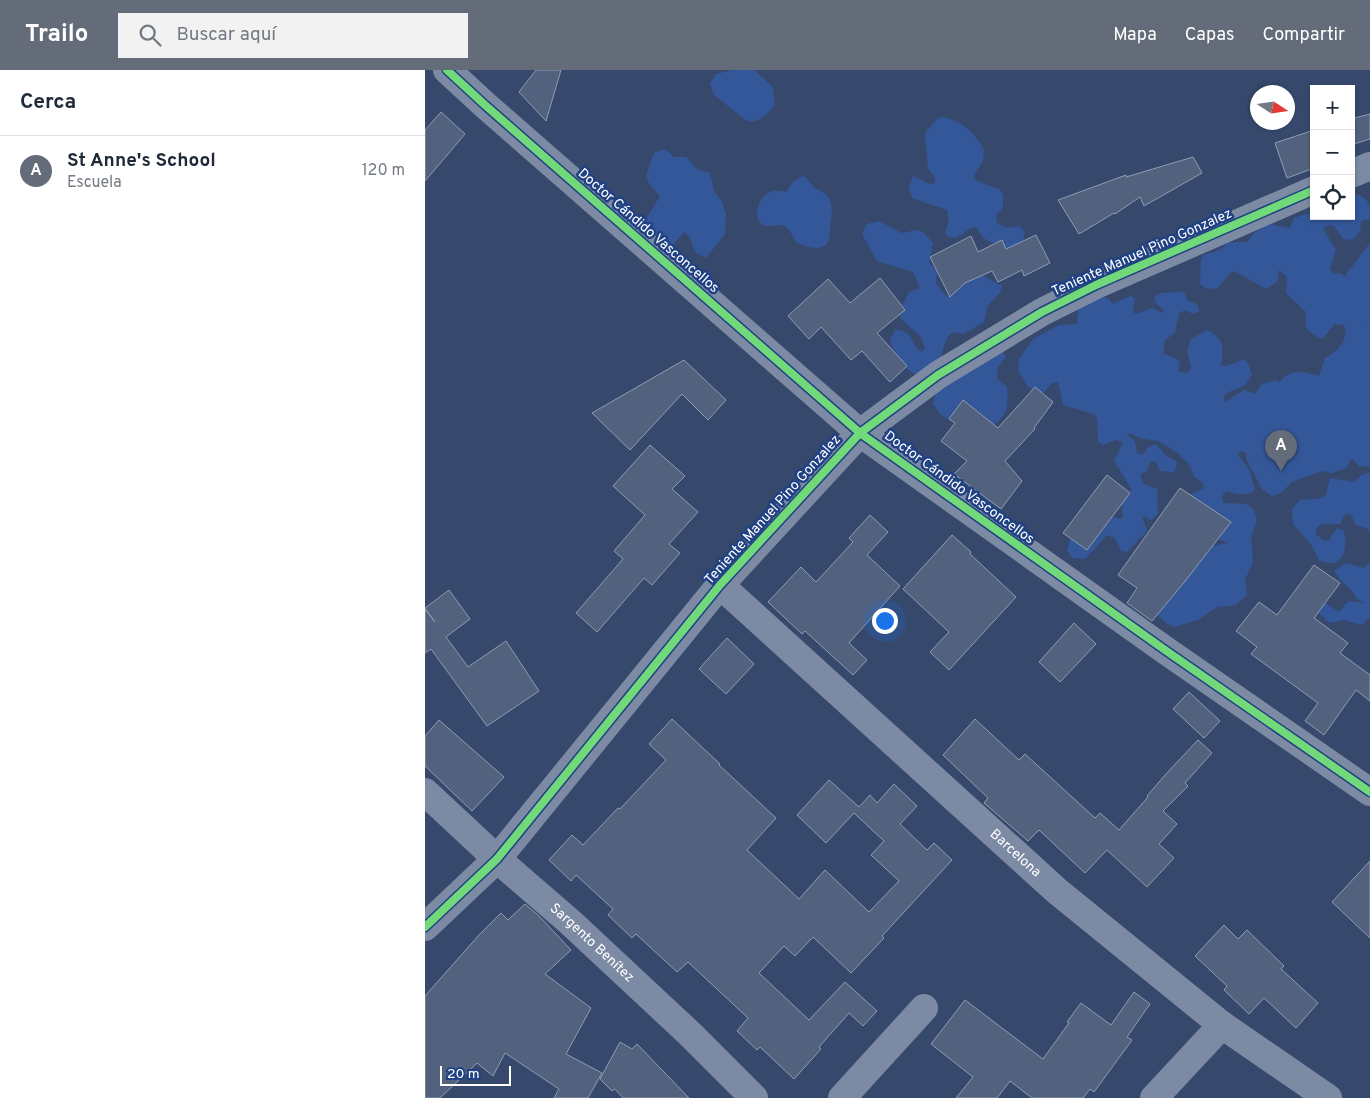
<!DOCTYPE html>
<html lang="es">
<meta charset="utf-8">
<style>
body{margin:0;font-family:Overpass,sans-serif;background:#f2f2f3;color:#1f2937}
.controls{position:absolute;right:15px;top:15px;display:grid;overflow:hidden;border-radius:0px;box-shadow:0 1px 4px #0004}
.controls button{width:45px;height:45px;display:grid;place-items:center;padding:0;border:0;border-bottom:1px solid #e0e1e3;background:#fff;color:#1f2937;font:25px sans-serif}
.compass{position:absolute;left:825px;top:15px;width:45px;height:45px;border-radius:50%;background:#fff;box-shadow:0 1px 4px #0004;rotate:102deg}
.scale{position:absolute;left:15px;bottom:12px;width:71px;box-sizing:border-box;padding-left:5px;border:2px solid #fff;border-top:0;font-size:14px;line-height:18px;white-space:nowrap;color:#fff;-webkit-text-stroke:4px #204183;paint-order:stroke}
.you{position:absolute;left:459px;top:550px;width:18px;height:18px;margin:-12px;border:4px solid #fff;border-radius:50%;background:#1a73e8;box-shadow:0 0 0 8px #1a73e833}
.badge{display:grid;place-items:center;width:32px;height:32px;border-radius:50%;background:#646c7a;color:#fff;font-size:16px;font-weight:700}
.pin{position:absolute;translate:-50% -41px;filter:drop-shadow(0 1px 2px #0008)}
.pin::after{content:'';position:absolute;top:26px;width:18px;height:15px;background:inherit;clip-path:polygon(0 0,100% 0,50% 100%)}
.list{margin:0;padding:0;list-style:none}
h2{display:flex;justify-content:space-between;align-items:center;height:65px;margin:0;padding:0 20px;font-size:21px}
h2 small{font-size:16px;font-weight:400;color:#747a83}
.list li{display:grid;grid-template-columns:32px 1fr auto;gap:15px;align-items:center;box-sizing:border-box;height:70px;padding:0 20px;border-top:1px solid #e0e1e3}
.list b{display:block;font-size:19px;white-space:nowrap}
.list p{margin:0;font-size:16px;white-space:nowrap;color:#747a83}
.list em{font-size:16px;font-style:normal;color:#747a83}
.icon{flex:none;width:28px;height:28px;fill:none;stroke:currentColor;stroke-width:2;stroke-linecap:round;stroke-linejoin:round}
.map{position:relative;flex:none;width:945px;height:1028px;overflow:hidden}
header{display:flex;align-items:center;gap:30px;box-sizing:border-box;height:70px;padding:0 25px;background:#646c7a;color:#fff}
header strong{font-size:24px}
nav{display:flex;gap:28px;margin-inline-start:auto;font-size:18px}
.search{width:350px;height:45px;background:#f2f2f3;display:flex;align-items:center;gap:12px;box-sizing:border-box;padding:0 18px;border-radius:0px;color:#747a83;font-size:19px}
main{display:flex}
aside{flex:1;background:#fff}
.map>svg:first-child{display:block}
</style>
<header>
<strong>Trailo</strong>
<div class="search"><svg class="icon" aria-label="search" viewBox="0 0 24 24"><circle cx="10" cy="10" r="6"/><path d="M15 15l6 6"/></svg>Buscar aquí</div>
<nav><a>Mapa</a><a>Capas</a><a>Compartir</a></nav>
</header>
<main>
<aside>
<h2>Cerca<small></small></h2>
<ul class="list">
<li><span class="badge">A</span><div><b>St Anne's School</b><p>Escuela</p></div><em>120 m</em></li>
</ul>
</aside>
<div class="map">
<svg width="945" height="1028" viewBox="0 0 945 1028">
<rect width="100%" height="100%" fill="#36496d"/>
<path fill="#34579a" d="M307,0H329L347,16L350,35C342,44 335,53 322,51L289,25L285,14L291,4Z
M517,47C538,51 548,62 559,79L558,91L548,107L552,111L575,120L578,125V137L571,146L572,153L582,158L594,156L599,161C601,173 594,176 584,181L558,168L552,158H546L531,168L524,167L520,163L524,151L522,140L487,128L484,116L488,106L504,114L510,113V108L503,98L500,63L511,50Z
M240,79L249,87H261L273,100L285,103L289,121L297,132L301,145L300,164L281,188L270,182L264,166L259,162L242,182L225,174L226,162L220,151L235,126C216,107 221,107 229,83Z
M378,106C385,109 386,116 392,119C396,122 401,123 404,128C408,137 407,145 405,155C405,160 405,169 402,174C395,182 380,176 372,173C369,168 365,160 361,157C353,151 341,161 335,152C328,143 335,126 345,122C350,120 355,121 361,122L368,112Z
M932,124C945,131 945,133 945,149L936,151L935,161L927,170L918,169L909,156L903,155L898,159L911,180L905,198L908,203L917,204L919,207L945,173V254L940,251L945,255V397L934,396L927,388L921,398L907,403L898,401L885,405L867,412L856,423L847,426L837,419L821,389L822,383L816,381L813,385L825,401L830,420C821,427 811,424 801,421L797,426L798,433L822,434L829,440L832,450L826,467L828,492L820,510L822,525L810,535L792,537L773,550L749,557L741,553L727,539L783,477L803,473L790,468L763,432L766,424L779,418L777,412L769,407L765,396L753,383L733,371L715,368L704,363L702,365L710,371L712,383L718,385L723,377L731,374L741,386L752,392L750,401L747,402L735,401L731,392L725,391L723,400L715,405L719,414L732,419L733,444L726,450L717,445L722,461L702,482L696,481L690,468L682,465L660,489L648,488L642,481L650,450L682,445L696,449L698,447L696,429L705,425L706,418L689,391L698,373L690,370L679,375L673,372L672,348L668,344L638,335L633,312L627,313L619,322L613,323L603,317L593,301L594,289L608,269L634,255L652,254L653,236L660,227H678L684,229L687,234L706,226L710,229L708,242L711,244L727,238L738,243L739,240L730,232V226L735,223L759,222L763,231L772,234L774,241L768,244L760,240L754,243L750,263L740,270L738,283L752,289L755,294L753,301L762,303L766,299L762,280L766,269L782,260C800,269 798,277 796,295L802,296L819,289L823,293L827,305L820,315L804,322L799,326L800,332L819,320L830,324L837,314L852,310L854,313C865,298 878,301 894,306L900,288C912,282 925,269 919,255L910,254L897,269C881,261 879,259 881,242L861,223L862,207L854,200L852,212L841,219L809,201L804,204L792,219L780,218L775,214L776,190L778,185L795,180L804,172H822L829,163L844,154L865,158L869,148L881,144L889,143V146H926V125Z
M454,151L476,163L493,160L499,163L508,173L504,192L512,201L511,213L522,227L545,206L557,205L577,216L575,222L563,235L559,252L539,264L527,262C518,271 516,285 516,297L531,300L540,271L546,270L574,277L581,287L573,297L572,309L582,317C583,334 584,345 568,355L526,351L515,344L508,334L515,305L503,302L489,304L475,293L465,271L470,260C488,259 485,274 496,282L500,278L495,266L476,249L474,243L484,222L495,218L488,202L452,191L437,164L442,154Z
M945,403V462L943,459L931,455L926,445L921,443L915,454H896L891,458V464L898,470H904L912,458L918,460C923,470 921,493 906,493C902,493 897,491 894,490L886,474L868,454L867,439L875,430L893,429L901,425L905,408L928,412L938,404Z
M921,493L939,498L943,493L945,494V547L937,555L919,550L904,553L893,542L896,534H902L914,542L923,531L940,533L932,529C925,515 916,514 909,501Z"/>
<path fill="#52617e" stroke="#909cb1" d="M111,0H136L121,51L94,22Z
M16,42L40,64L0,111V60Z
M945,44V69L926,75V49Z
M889,60V98L862,108L850,73Z
M768,87L777,103L719,136L715,127L690,144L689,143L654,164L633,130L701,105V107Z
M611,165L625,193L599,206L597,200L573,212L567,201L540,213L525,227L505,187L546,166L553,182L577,170L581,179Z
M455,208L480,240L452,263L482,296L465,312L437,281L426,290L396,257L384,269L363,246L403,209L425,233Z
M259,290L301,330L283,350L257,324L205,380L167,343Z
M610,317L628,332L609,358L610,359L580,391L597,411L576,439L529,404L542,391L516,371L530,353L524,349L538,330L573,358Z
M225,375L260,406L247,419L273,442L244,474L255,483L227,515L219,508L172,562L151,543L198,489L189,481L220,445L188,416Z
M682,405L705,423L662,480L638,463Z
M755,418L806,452L761,510L727,551L702,533L712,518L693,505Z
M445,445L463,462L442,485L475,516L424,573L442,590L428,605L380,561L377,564L343,532L376,497L391,512L428,472L424,468Z
M527,465L546,482L545,484L591,527L524,600L505,582L524,562L478,519Z
M889,495L915,513L889,548L923,573L915,583L945,605V631L931,620L899,665L880,651L893,633L826,584L832,577L811,561L834,532L852,545Z
M24,520L45,549L21,567L43,597L81,571L114,621L62,656L6,579L0,583V539L10,552L0,538Z
M649,553L671,574L635,612L614,592Z
M302,568L329,594L301,624L274,599Z
M764,622L795,651L779,668L748,639Z
M247,649L295,694L294,695L351,748L322,780L374,829L400,800L444,842L474,811L446,785L459,771L429,743L401,773L372,745L404,710L434,737L445,725L452,733L469,714L492,736L475,754L502,780L509,773L527,790L457,866L459,868L426,903L388,867L370,886L359,876L334,903L384,950L420,912L452,941L438,956L424,943L394,977L396,979L369,1009L335,977L332,980L312,961L323,948L263,892L252,902L211,864L207,868L183,845L188,839L151,805L146,811L124,790L147,765L158,775L193,738L195,739L241,690L224,674Z
M550,649L594,690L600,684L670,748L675,743L694,760L723,727L722,726L740,705L773,670L787,683L760,713L763,716L738,741L752,754L734,774L749,788L722,817L682,780L660,803L614,760L603,771L559,733L563,728L518,685Z
M14,650L79,707L47,741L0,696V666Z
M945,791V868L907,832Z
M100,834L114,846L146,880L120,904L166,938L141,984L177,1003L163,1028H129L134,1019L80,983L68,1006L52,993L15,1028H0V926L54,865L76,843L83,850Z
M799,855L813,869L822,860L859,896L856,899L893,933L871,958L839,928L824,944L799,920L802,916L770,886Z
M709,922L725,934L702,967L707,970L669,1022L665,1019L658,1028H607L585,1011L572,1028H531L548,1007L506,974L540,930L618,989L644,953L642,952L656,933L686,955Z
M195,972L207,979L212,974L264,1028H198L190,1019L187,1021L175,1009Z"/>
<g fill="none" stroke-linecap="round" stroke-linejoin="round">
<g stroke="#7c8aa3" stroke-width="28">
<path d="M22,0L60,35L435,363L740,580L945,722"/>
<path d="M926,104L945,96"/>
<path id="s1" d="M295,515L632,821L797,955L903,1028"/>
<path id="s2" d="M0,722L72,789L145,852L265,964L329,1028"/>
<path d="M0,857L72,789L295,515L435,363L513,305L617,242L671,215L889,120"/>
<path d="M417,1028L499,938"/>
<path d="M729,1028L797,955"/>
</g>
<defs>
<path id="cycleway" d="M22,0L60,35L435,363L740,580L945,722
M0,857L72,789L295,515L435,363L513,305L617,242L671,215L889,120"/>
</defs>
<use href="#cycleway" stroke="#204183" stroke-width="11"/>
<use href="#cycleway" stroke="#71d979" stroke-width="8"/>
</g>
<g text-anchor="middle" dominant-baseline="central" stroke-width="5" stroke-linejoin="round" paint-order="stroke">
<g font-size="14" fill="#fff" stroke="#204183">
<text transform="translate(223 161) rotate(41)">Doctor Cándido Vasconcellos</text>
<text transform="translate(717 183) rotate(-24)">Teniente Manuel Pino Gonzalez</text>
<text transform="translate(534 418) rotate(36)">Doctor Cándido Vasconcellos</text>
<text transform="translate(348 440) rotate(-48)">Teniente Manuel Pino Gonzalez</text>
<text stroke="none"><textPath href="#s1" startOffset="399">Barcelona</textPath></text>
<text stroke="none"><textPath href="#s2" startOffset="225">Sargento Benítez</textPath></text>
</g>
</g>
</svg>
<div class="controls">
<button>+</button>
<button>−</button>
<button><svg class="icon" aria-label="locate" viewBox="0 0 24 24"><circle cx="12" cy="12" r="6"/><path d="M12 2v4M12 18v4M2 12h4M18 12h4"/></svg></button>
</div>
<svg class="compass" viewBox="-18 -18 36 36"><path d="M0-13l5 13h-10z" fill="#e53935"/><path d="M0 13l5-13h-10z" fill="#747a83"/></svg>
<div class="scale">20 m</div>
<div class="you"></div>
<div class="pin badge" style="left:856px;top:401px">A</div>
</div>
</main>
